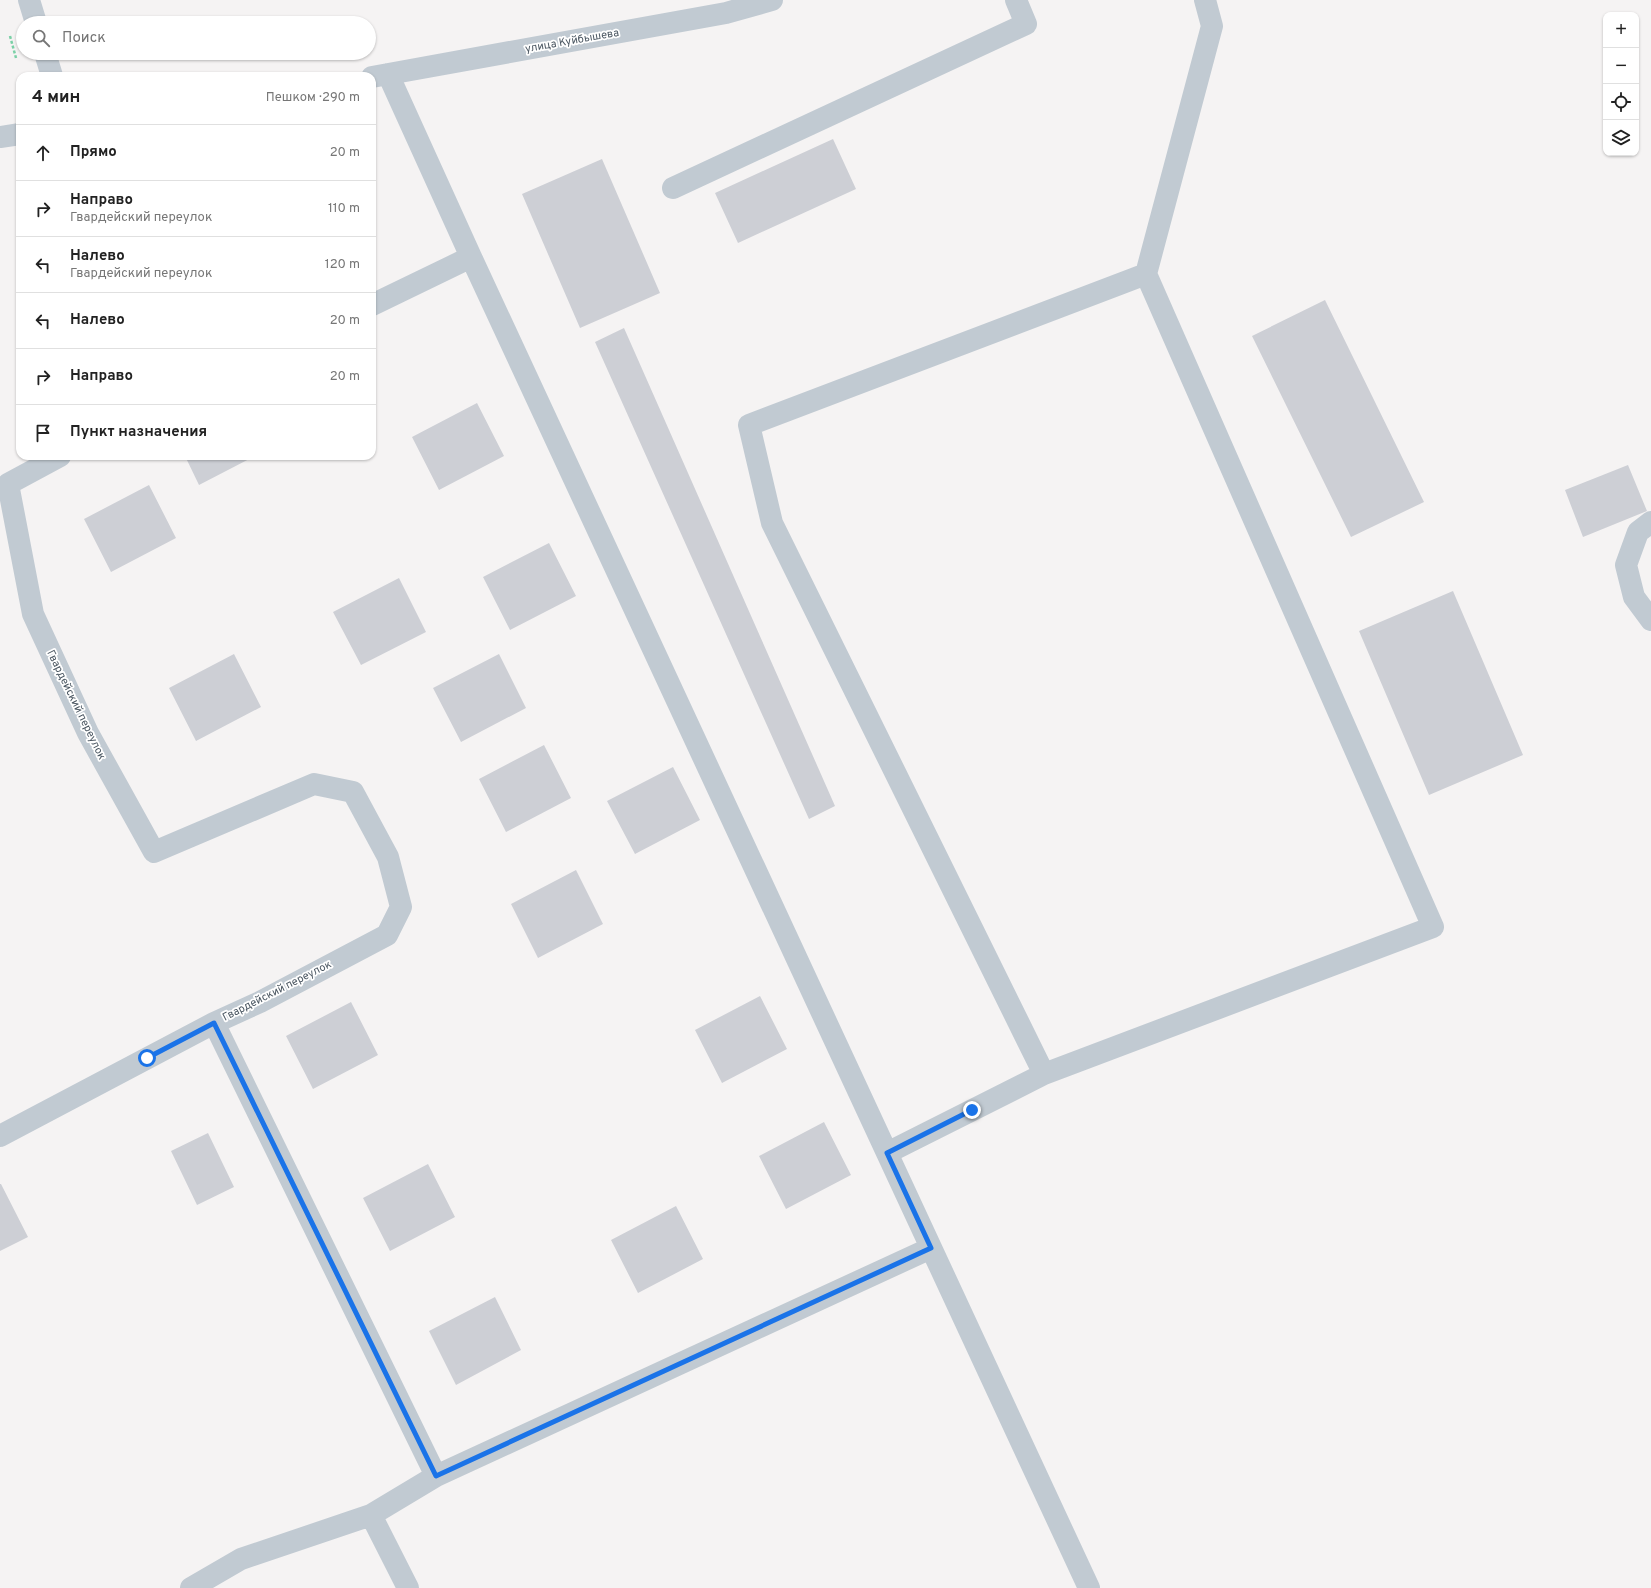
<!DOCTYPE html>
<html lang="ru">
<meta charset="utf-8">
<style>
body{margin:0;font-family:Overpass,sans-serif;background:#f2f2f2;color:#222}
.controls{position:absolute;right:12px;top:12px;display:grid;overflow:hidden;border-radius:8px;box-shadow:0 1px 3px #0004}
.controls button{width:36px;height:36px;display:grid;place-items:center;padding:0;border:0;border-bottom:1px solid #e0e0e0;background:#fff;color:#222;font:20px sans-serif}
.stop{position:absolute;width:12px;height:12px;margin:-9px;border:3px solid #1a73e8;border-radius:50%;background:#fff}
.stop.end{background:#1a73e8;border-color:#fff;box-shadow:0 1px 4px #0008}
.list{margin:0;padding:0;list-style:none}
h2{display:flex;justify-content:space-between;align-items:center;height:52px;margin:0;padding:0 16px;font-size:17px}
h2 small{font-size:13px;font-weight:400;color:#767676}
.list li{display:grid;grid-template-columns:26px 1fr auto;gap:12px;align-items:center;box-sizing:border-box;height:56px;padding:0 16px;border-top:1px solid #e0e0e0}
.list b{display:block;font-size:15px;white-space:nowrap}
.list p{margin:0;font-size:13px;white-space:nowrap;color:#767676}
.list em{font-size:13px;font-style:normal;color:#767676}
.icon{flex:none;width:22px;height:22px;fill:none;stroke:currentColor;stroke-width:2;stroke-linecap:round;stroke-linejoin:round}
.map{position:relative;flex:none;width:1651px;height:1588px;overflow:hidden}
.search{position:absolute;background:#fff;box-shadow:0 1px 3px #0004;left:16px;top:16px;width:360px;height:44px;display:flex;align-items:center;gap:10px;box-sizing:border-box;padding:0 14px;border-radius:22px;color:#767676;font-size:15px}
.panel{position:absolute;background:#fff;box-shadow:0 1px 3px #0004;left:16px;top:72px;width:360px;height:388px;border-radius:12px}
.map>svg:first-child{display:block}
</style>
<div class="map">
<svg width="1651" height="1588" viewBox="0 0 1651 1588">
<rect width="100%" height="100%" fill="#f5f3f3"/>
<path fill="#cdcfd5" d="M833,139L856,189L738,243L715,193Z
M602,159L660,293L580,328L522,194Z
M1325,300L1424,502L1351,537L1252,336Z
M624,328L835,806L809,819L595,342Z
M477,403L504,456L439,490L412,437Z
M185,456H255L199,485Z
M1628,465L1647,511L1583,537L1565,490Z
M149,485L176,538L111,572L84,519Z
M549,543L576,596L510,630L483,577Z
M399,578L426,632L361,665L333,612Z
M1453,591L1523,755L1429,795L1359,631Z
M234,654L261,707L196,741L169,688Z
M499,654L526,708L461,742L433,688Z
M544,745L571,798L506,832L479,779Z
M673,767L700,820L635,854L607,801Z
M576,870L603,924L538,958L511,904Z
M760,996L787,1049L722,1083L695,1030Z
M351,1002L378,1055L313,1089L286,1036Z
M824,1122L851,1175L786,1209L759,1156Z
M208,1133L234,1187L197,1205L171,1151Z
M428,1164L455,1217L390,1251L363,1198Z
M0,1184H1L28,1237L0,1251Z
M676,1206L703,1259L638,1293L611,1240Z
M495,1297L521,1350L456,1385L429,1331Z"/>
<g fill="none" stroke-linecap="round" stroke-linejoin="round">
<path stroke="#7ad0a6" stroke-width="2.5" stroke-dasharray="3 2" stroke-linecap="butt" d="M10,36L16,58"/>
<path stroke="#c1cad2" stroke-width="22" d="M29,0L36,23
M45,53L52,76
M388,74L471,257L1089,1588
M372,77L726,13L772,0
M0,137L20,134
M673,188L1026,24L1016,0
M1146,274L749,425L772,523L1044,1074L1433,927L1146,274L1212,26L1205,0
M372,305L471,257
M60,456L8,484L33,614L88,733L154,852L314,784L353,792L388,857L401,907L387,935L260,1002L214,1023L436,1476L931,1248
M1651,522L1638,532L1626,565L1634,597L1651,620
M0,1136L214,1023
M887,1153L1044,1074
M191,1588L241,1559L371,1515
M408,1588L371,1515L436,1476"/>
</g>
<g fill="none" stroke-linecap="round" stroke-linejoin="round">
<path stroke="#1a73e8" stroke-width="5" d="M147,1058L214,1023L436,1476L931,1248L887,1153L972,1110"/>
</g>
<g text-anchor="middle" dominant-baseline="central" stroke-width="3.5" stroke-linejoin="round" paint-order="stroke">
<g font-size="11" fill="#4a5661" stroke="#fff">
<text transform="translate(572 41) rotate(-10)">улица Куйбышева</text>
<text transform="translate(76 705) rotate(64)">Гвардейский переулок</text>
<text transform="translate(277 991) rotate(-27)">Гвардейский переулок</text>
</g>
</g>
</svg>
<div class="controls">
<button>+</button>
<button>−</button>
<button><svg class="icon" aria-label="locate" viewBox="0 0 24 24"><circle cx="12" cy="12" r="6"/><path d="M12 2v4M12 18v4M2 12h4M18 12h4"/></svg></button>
<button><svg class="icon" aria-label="layers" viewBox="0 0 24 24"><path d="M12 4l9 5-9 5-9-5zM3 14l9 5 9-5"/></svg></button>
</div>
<div class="stop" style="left:147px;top:1058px"></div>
<div class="stop end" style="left:972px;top:1110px"></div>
<div class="search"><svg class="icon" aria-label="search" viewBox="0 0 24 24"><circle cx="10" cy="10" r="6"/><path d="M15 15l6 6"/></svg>Поиск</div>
<section class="panel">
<h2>4 мин<small>Пешком · 290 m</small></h2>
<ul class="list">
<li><svg class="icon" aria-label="ahead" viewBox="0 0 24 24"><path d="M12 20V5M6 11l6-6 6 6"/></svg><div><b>Прямо</b></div><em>20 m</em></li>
<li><svg class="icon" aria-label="right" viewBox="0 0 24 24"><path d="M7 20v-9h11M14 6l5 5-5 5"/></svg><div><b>Направо</b><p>Гвардейский переулок</p></div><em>110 m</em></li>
<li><svg class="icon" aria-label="left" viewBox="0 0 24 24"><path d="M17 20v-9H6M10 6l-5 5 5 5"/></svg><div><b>Налево</b><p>Гвардейский переулок</p></div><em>120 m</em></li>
<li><svg class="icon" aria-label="left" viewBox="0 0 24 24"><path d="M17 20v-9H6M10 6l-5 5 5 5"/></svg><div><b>Налево</b></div><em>20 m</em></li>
<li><svg class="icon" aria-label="right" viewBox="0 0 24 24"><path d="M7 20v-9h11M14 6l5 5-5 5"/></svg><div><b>Направо</b></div><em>20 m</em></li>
<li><svg class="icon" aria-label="arrive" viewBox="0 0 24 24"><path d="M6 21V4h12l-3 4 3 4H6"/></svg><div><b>Пункт назначения</b></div></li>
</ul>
</section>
</div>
